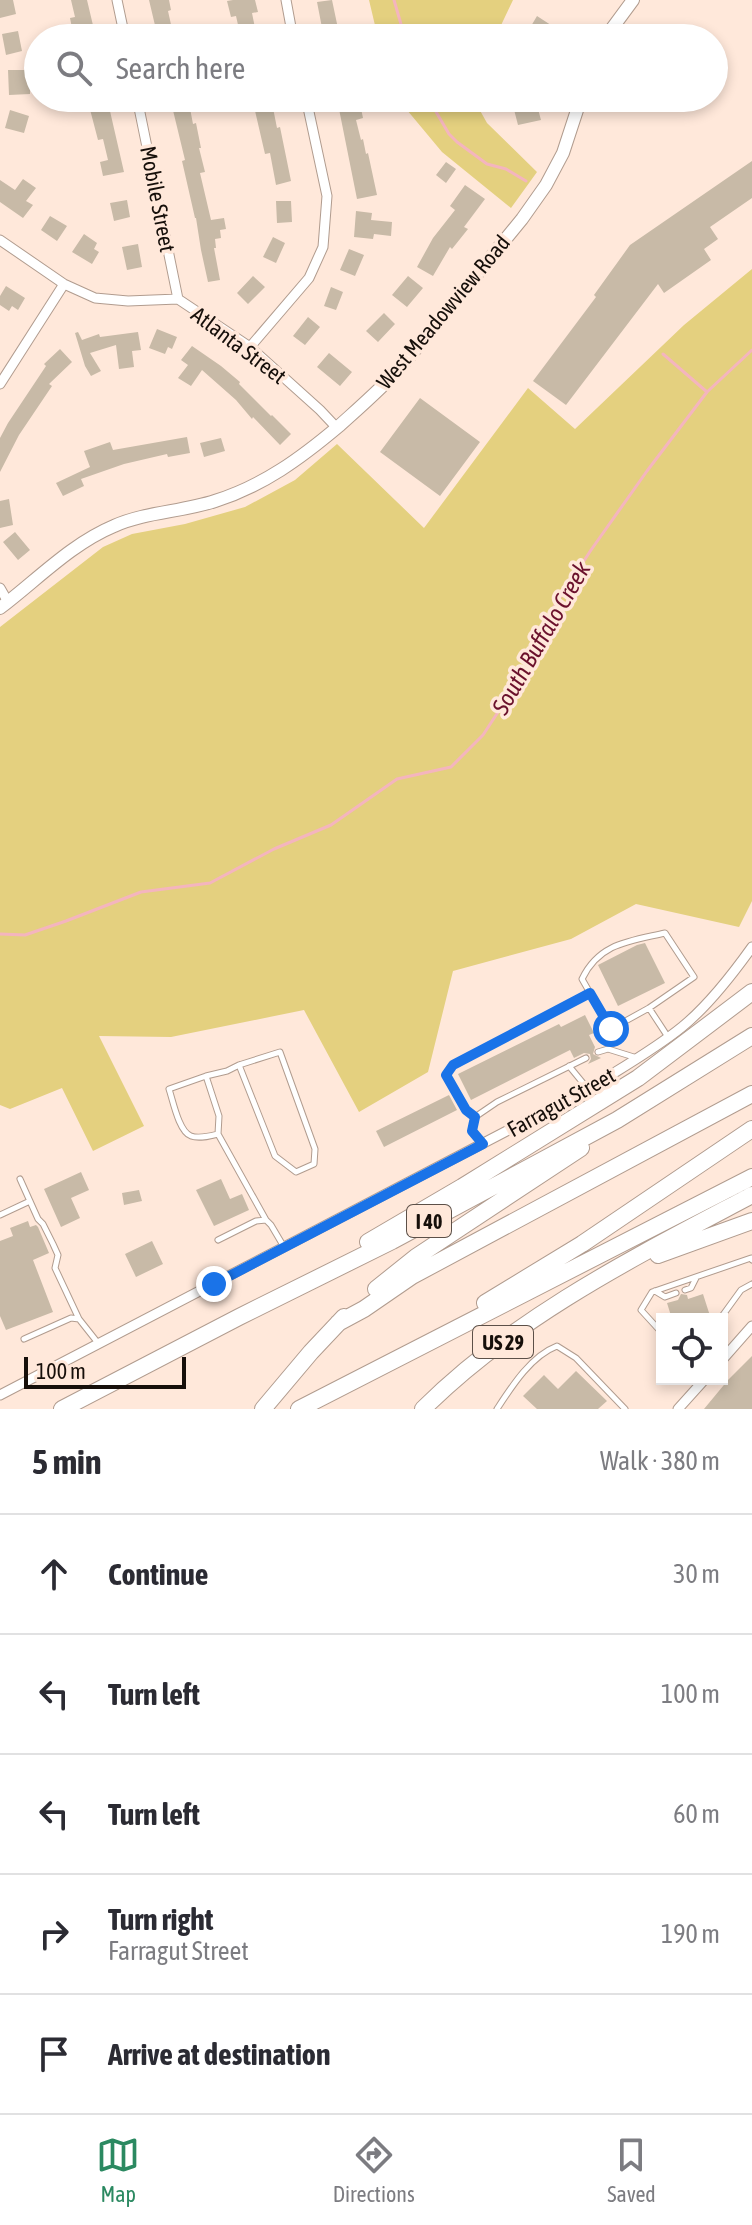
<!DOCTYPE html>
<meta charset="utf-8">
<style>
body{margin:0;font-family:"Asap Condensed",sans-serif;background:#f2f2f3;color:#2b2b33}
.controls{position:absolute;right:24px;bottom:24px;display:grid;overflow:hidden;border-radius:0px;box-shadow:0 4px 12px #0003}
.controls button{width:72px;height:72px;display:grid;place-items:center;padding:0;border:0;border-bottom:2px solid #e1e1e2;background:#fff;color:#2b2b33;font:40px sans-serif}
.scale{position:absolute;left:24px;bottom:20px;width:162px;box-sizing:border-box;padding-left:8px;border:4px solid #160f0a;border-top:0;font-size:22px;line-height:28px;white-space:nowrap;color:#160f0a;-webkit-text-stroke:6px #ffe8da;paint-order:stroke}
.stop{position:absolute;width:24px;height:24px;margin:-18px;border:6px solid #1a73e8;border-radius:50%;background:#fff}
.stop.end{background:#1a73e8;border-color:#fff;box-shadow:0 2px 8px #0008}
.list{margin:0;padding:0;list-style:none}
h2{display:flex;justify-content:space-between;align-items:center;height:104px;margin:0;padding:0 32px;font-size:34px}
h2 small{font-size:26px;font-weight:400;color:#7c7c81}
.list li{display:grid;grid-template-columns:52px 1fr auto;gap:24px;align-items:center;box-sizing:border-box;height:120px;padding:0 32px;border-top:2px solid #e1e1e2}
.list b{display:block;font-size:30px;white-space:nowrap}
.list p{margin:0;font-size:26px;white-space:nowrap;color:#7c7c81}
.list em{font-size:26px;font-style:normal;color:#7c7c81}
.icon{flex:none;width:44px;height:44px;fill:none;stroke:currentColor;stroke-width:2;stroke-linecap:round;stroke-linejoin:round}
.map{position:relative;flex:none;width:752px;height:1409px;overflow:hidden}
.search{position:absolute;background:#fff;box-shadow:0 4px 12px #0003;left:24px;right:24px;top:24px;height:88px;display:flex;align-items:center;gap:20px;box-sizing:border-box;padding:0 28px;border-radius:44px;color:#7c7c81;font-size:30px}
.sheet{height:704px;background:#fff}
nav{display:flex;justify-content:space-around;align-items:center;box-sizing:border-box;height:112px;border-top:2px solid #e1e1e2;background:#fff;font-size:22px;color:#7c7c81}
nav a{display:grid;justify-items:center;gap:4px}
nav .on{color:#2b8961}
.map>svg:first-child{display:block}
</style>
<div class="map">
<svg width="752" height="1409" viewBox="0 0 752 1409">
<rect width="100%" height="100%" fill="#ffe8da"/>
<path fill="#e4d07f" d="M369,0H513L495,38H378Z
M397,98H473L487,123L537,172L511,208L442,152Z
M752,269V901L739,927L636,904L571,939L453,971L428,1072L359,1112L304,1010L171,1037L99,1036L144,1126L93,1151L62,1088L10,1109L0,1105V627L103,547L132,534L185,524L245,507L295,480L337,444L424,528L528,388L575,429L684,325Z"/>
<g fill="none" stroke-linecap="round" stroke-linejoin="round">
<path stroke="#f4b5be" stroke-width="3" d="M394,0L405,38
M428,98L449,134L457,142L487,164L506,169L526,181
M663,354L707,392
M0,934L25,935L66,921L141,892L210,883L274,849L331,825L397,779L451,767L483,735L525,671L555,605L591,550L647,471L707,392L752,350"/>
</g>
<path fill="#c8baa7" d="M0,0H13L16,14L0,18Z
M71,0H87L96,38H81L80,31L73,33L70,18L75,17Z
M149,0H169L171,10L168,11L174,38H158Z
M233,0H255L258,12L252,13L257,38H241L236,16L231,17L227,1Z
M332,0L340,38H324L317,2Z
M537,16L557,29L552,38H524Z
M18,31L22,51L6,55L2,34Z
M8,70H30V94L9,95Z
M87,98H107L124,172L103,176L100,162L108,160L103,139L98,140Z
M170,98H188L193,124L196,123L201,148H199L205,172L200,173L211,220L224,218L226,229L220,230L221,238L215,239L216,248H214L220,280L208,282L201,250L196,218H195L182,161L185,160Z
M252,98H271L277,128L280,127L291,181L276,185L270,153L265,154Z
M511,98H535L541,120L518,125Z
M359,99L363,118L356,120L361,140L363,139L366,154L368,153L377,195L357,199L338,104Z
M10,110L29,116L24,133L5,128Z
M752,161V198L710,227L718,239L704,249L711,260L664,293L658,284L566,405L533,381L596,297L594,295L630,245Z
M446,162L456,169L446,183L436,175Z
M23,179L36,188L26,201L33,205L23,218L0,202V180L15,190Z
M465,185L485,199L464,227L468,229L452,249L450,247L433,276L417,267L433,238L455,210L450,206Z
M127,200L130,217L114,221L110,203Z
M276,201H291L292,222L277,223Z
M356,211L372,213L371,220L392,222L391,236L374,234L373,239L354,237Z
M50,216L67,226L57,241L41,230Z
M84,234L97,243L94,249L99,252L92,264L72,252Z
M273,237L285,243L276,263L263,257Z
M138,244L142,267L127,270L122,247Z
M349,249L364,255L355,276L340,270Z
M253,276L265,287L248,304L237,293Z
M408,276L423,288L407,307L392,295Z
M6,286L25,298L18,310L12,306L9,311L0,305V296Z
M331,287L343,292L336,310L324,306Z
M384,313L395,324L378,342L366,331Z
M308,317L320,327L305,345L293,336Z
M157,329L177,337L172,349L168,347L165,354L149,348Z
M78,332L82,340L99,334L100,337L138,332L141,350L132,351L134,367L119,369L116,345L90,353L101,371L91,376L85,366L75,333Z
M192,346L221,366L240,382L239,384L271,416L272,415L291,434L280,445L253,417L252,419L236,400L202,370L191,386L178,378L188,365L181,360Z
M60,349L72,362L49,384L52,386L19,435L0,472V438L8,423L46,366L44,364Z
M329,353L352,372L340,386L317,367Z
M420,398L480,442L440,496L380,452Z
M187,437L190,453L168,457L167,454L124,464L81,479L84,486L63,496L56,483L90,467L84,451L110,442L113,450Z
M221,438L225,451L204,457L200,443Z
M9,499L13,525L0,528V501Z
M15,532L30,550L18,560L3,542Z
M645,943L665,983L618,1006L598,965L637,945Z
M585,1015L594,1033L589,1035L595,1047L593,1054L601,1058L588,1064L591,1059L590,1054L584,1053L574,1058L570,1050L471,1100L458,1074L559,1024L561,1027Z
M449,1095L457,1110L384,1147L376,1131Z
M81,1172L89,1190L71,1198L80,1218L61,1227L44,1189Z
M221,1179L230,1199L242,1194L249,1210L214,1226L196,1190Z
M139,1190L142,1201L124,1205L122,1193Z
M28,1221L30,1227L36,1225L38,1227L49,1253L33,1260L53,1312L6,1330L0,1316V1241L13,1236L10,1228Z
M152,1241L163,1264L136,1277L125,1254Z
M681,1294L687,1295L688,1299L703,1294L711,1319H672L667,1303L678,1300Z
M752,1356V1409H704L728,1380Z
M576,1371L607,1401L598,1409H537L523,1396L544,1375L558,1389Z"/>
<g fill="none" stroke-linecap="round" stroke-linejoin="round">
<defs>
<path id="service" d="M649,1008L668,1037
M598,1052L608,1049L637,1058
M569,1066L583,1083L592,1086
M206,1076L227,1071L239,1065L275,1156L296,1172L314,1164L315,1149L280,1052L239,1065
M475,1117L466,1110L446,1075L453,1065L590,993L611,1029L649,1008L694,977L665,933C630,941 599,943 582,979L590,993
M218,1134L219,1116L206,1076L169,1089C173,1101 179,1132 191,1136C199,1139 210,1136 218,1134L266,1220
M483,1144L472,1131L475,1117L497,1102L586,1058
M20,1179L38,1219L43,1224L53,1244L58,1255L55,1268L79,1319
M0,1215L30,1201
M218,1240L256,1221L266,1220L271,1225L284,1247
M685,1290L691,1288L696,1278
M655,1291L665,1297L676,1293
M720,1319L741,1290L752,1284
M662,1333L641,1310L652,1292L751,1258L752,1260
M24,1339L71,1318L79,1319L98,1343
M497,1409C512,1386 531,1356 557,1346L576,1358L625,1409"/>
<path id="minor" d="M117,0L125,38
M286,0L293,38
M137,98L178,299
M0,240L64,284L95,298L128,301L178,299L250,347L320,410L336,427
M250,347L309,278L323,247L327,196L306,98
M0,384L64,284
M0,588L8,602
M722,1360L752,1326
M0,1395L593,1086C623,1067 655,1049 682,1027C709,1005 732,975 752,947
M678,1409L705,1379"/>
<path id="tertiary" d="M605,38L633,0
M0,608C37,580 71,544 114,526C145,512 182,512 215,501C263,486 301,458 339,426C360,407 382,388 401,367L522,219L546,185L563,153L581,98"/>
<path id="motorway" d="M368,1242L462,1187L638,1078L752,992
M658,1255L752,1221
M376,1289L416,1257L581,1148
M485,1303L582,1244L752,1129
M338,1323L364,1309L412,1276L752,1094
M62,1409L239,1317L392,1241L617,1120L752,1036
M263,1409L311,1352L344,1317
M299,1409L752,1177
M423,1409C516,1316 637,1256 752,1195"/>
</defs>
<use href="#service" stroke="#b19c8f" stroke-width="7"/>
<use href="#minor" stroke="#b19c8f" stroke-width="11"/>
<use href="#tertiary" stroke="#b19c8f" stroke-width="14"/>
<use href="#motorway" stroke="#b19c8f" stroke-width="18"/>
<use href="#service" stroke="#fff" stroke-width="5"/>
<use href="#minor" stroke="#fff" stroke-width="9"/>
<use href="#tertiary" stroke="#fff" stroke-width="12"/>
<use href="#motorway" stroke="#fff" stroke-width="16"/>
</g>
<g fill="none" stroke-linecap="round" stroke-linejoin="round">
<path stroke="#1a73e8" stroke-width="10" d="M214,1284L483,1144L472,1131L475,1117L466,1110L446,1075L453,1065L590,993L611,1029"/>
</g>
<g text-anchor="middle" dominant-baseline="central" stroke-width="7" stroke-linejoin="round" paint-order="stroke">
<g fill="#ffe8da" stroke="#5c5048" stroke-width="2">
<rect x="407" y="1205" width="44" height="32" rx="6"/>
<rect x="473" y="1326" width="60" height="32" rx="6"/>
</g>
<g font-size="20" font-weight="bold" fill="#160f0a">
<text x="429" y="1221">I 40</text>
<text x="503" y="1342">US 29</text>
</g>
<g font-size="22" fill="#160f0a" stroke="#ffe8da">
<text transform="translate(158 199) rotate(79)">Mobile Street</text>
<text transform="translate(443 312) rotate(-50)">West Meadowview Road</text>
<text transform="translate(239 345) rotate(37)">Atlanta Street</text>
<text transform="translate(561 1102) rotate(-29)">Farragut Street</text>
</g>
<g font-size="24" font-style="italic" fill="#6b112c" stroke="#ffe8da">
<text transform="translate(541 638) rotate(-60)">South Buffalo Creek</text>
</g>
</g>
</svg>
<div class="controls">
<button><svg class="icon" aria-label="locate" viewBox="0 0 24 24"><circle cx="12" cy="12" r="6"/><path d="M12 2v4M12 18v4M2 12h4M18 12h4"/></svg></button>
</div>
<div class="scale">100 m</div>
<div class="stop" style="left:611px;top:1029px"></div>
<div class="stop end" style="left:214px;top:1284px"></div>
<div class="search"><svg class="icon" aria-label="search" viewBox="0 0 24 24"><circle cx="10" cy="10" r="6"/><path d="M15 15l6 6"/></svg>Search here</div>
</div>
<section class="sheet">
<h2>5 min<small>Walk · 380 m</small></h2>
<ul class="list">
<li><svg class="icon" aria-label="ahead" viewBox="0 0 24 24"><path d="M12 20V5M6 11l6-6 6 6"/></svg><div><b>Continue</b></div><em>30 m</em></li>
<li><svg class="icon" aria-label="left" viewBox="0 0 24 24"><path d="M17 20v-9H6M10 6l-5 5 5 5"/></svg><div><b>Turn left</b></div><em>100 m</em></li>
<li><svg class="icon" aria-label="left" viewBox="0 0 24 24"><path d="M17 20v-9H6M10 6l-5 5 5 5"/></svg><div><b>Turn left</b></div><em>60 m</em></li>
<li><svg class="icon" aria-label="right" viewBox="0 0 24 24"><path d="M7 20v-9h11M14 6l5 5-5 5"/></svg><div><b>Turn right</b><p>Farragut Street</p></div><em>190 m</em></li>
<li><svg class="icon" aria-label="arrive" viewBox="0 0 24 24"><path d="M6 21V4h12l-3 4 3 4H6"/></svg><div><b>Arrive at destination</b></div></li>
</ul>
</section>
<nav>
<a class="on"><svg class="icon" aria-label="map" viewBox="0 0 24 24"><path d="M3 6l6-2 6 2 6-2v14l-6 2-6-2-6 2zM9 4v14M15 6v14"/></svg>Map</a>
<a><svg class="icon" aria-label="directions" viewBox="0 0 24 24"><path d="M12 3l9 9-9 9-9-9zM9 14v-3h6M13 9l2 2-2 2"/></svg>Directions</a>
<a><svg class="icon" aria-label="saved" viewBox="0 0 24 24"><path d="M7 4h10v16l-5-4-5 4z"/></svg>Saved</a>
</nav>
